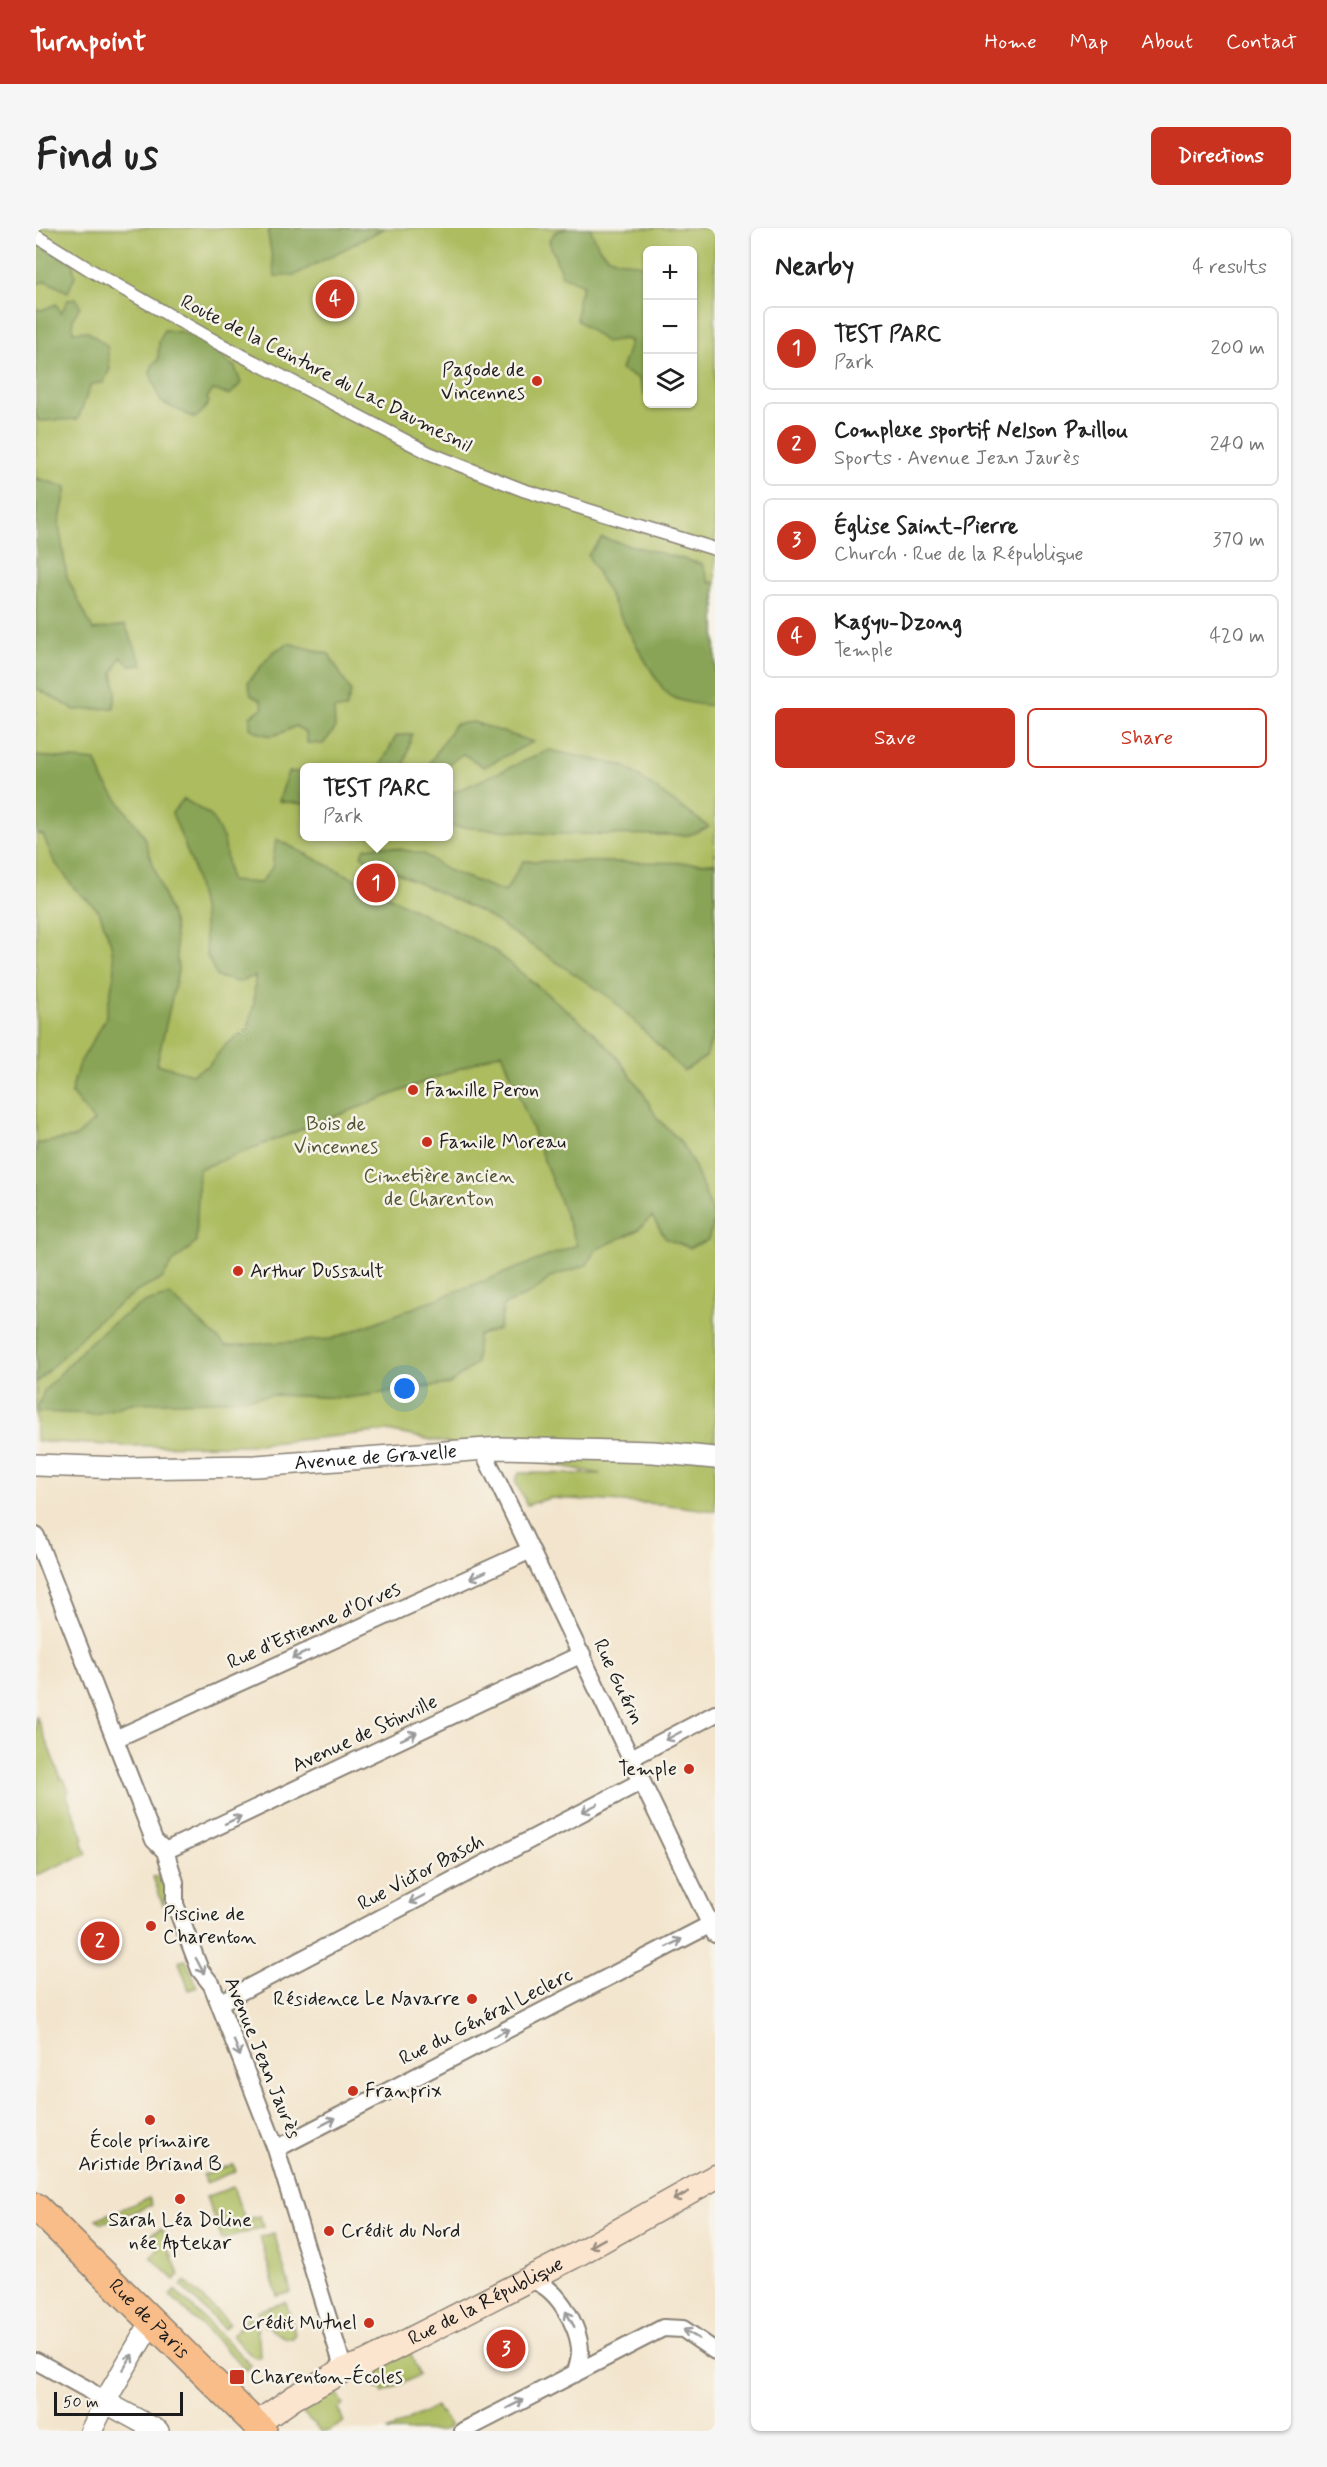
<!DOCTYPE html>
<meta charset="utf-8">
<style>
body{margin:0;font-family:Mynerve,sans-serif;background:#f6f6f6;color:#222}
.controls{position:absolute;right:18px;top:18px;display:grid;overflow:hidden;border-radius:9px;box-shadow:0 2px 4px #0004}
.controls button{width:54px;height:54px;display:grid;place-items:center;padding:0;border:0;border-bottom:2px solid #e0e0e0;background:#fff;color:#222;font:30px sans-serif}
.scale{position:absolute;left:18px;bottom:15px;width:129px;box-sizing:border-box;padding-left:6px;border:3px solid #1c1c1c;border-top:0;font-size:16px;line-height:21px;white-space:nowrap;color:#1c1c1c;-webkit-text-stroke:4px #f7f3e8;paint-order:stroke}
.you{position:absolute;left:369px;top:1161px;width:21px;height:21px;margin:-15px;border:4px solid #fff;border-radius:50%;background:#1a73e8;box-shadow:0 0 0 9px #1a73e833}
.badge{display:grid;place-items:center;width:39px;height:39px;border-radius:50%;background:#c8321e;color:#fff;font-size:20px;font-weight:700}
.pin{position:absolute;translate:-50% -50%;border:3px solid #fff;box-shadow:0 2px 6px #0006}
.popup{position:absolute;left:264px;top:535px;width:153px;height:78px;box-sizing:border-box;display:grid;place-content:center;border-radius:9px;background:#fff;filter:drop-shadow(0 2px 4px #0005);font-size:20px;white-space:nowrap;color:#767676}
.popup b{font-size:22px;color:#222}
.popup::after{content:'';position:absolute;left:50%;top:100%;margin-left:-12px;border:12px solid transparent;border-top-color:#fff}
.list{margin:0;padding:0;list-style:none}
h2{display:flex;justify-content:space-between;align-items:center;height:78px;margin:0;padding:0 24px;font-size:26px}
h2 small{font-size:20px;font-weight:400;color:#767676}
.list li{display:grid;grid-template-columns:39px 1fr auto;gap:18px;align-items:center;box-sizing:border-box;height:84px;margin:0 12px 12px;padding:0 12px;border:2px solid #e0e0e0;border-radius:9px}
.list b{display:block;font-size:22px;white-space:nowrap}
.list p{margin:0;font-size:20px;white-space:nowrap;color:#767676}
.list em{font-size:20px;font-style:normal;color:#767676}
.actions{display:flex;gap:12px;padding:18px 24px}
.actions a{flex:1;padding:14px 0;border:2px solid #c8321e;border-radius:9px;text-align:center;font-size:21px;color:#c8321e}
.actions .main{background:#c8321e;color:#fff}
.icon{flex:none;width:33px;height:33px;fill:none;stroke:currentColor;stroke-width:2;stroke-linecap:round;stroke-linejoin:round}
.map{position:relative;flex:none;width:679px;height:2203px;overflow:hidden;border-radius:9px}
header{display:flex;align-items:center;gap:36px;box-sizing:border-box;height:84px;padding:0 30px;background:#c8321e;color:#fff}
header strong{font-size:28px}
nav{display:flex;gap:33px;margin-inline-start:auto;font-size:21px}
.intro{display:flex;align-items:center;justify-content:space-between;box-sizing:border-box;height:144px;padding:0 36px}
h1{margin:0;font-size:42px}
.button{padding:15px 27px;border-radius:9px;background:#c8321e;color:#fff;font-size:21px;font-weight:700}
main{display:flex;gap:36px;padding:0 36px}
aside{flex:1;background:#fff;border-radius:9px;box-shadow:0 2px 4px #0004}
.map>svg:first-child{display:block}
</style>
<header>
<strong>Turnpoint</strong>
<nav><a>Home</a><a>Map</a><a>About</a><a>Contact</a></nav>
</header>
<div class="intro"><h1>Find us</h1><a class="button">Directions</a></div>
<main>
<div class="map">
<svg width="679" height="2203" viewBox="0 0 679 2203">
<rect width="100%" height="100%" fill="#f7f3e8"/>
<filter id="ink" filterUnits="userSpaceOnUse"><feTurbulence type="fractalNoise" baseFrequency=".0167" numOctaves="2"/><feDisplacementMap in="SourceGraphic" scale="12" xChannelSelector="R" yChannelSelector="G"/><feConvolveMatrix kernelMatrix="1 2 1 2 8 2 1 2 1" color-interpolation-filters="sRGB"/></filter>
<filter id="wash" filterUnits="userSpaceOnUse"><feTurbulence type="fractalNoise" baseFrequency=".008" numOctaves="4" result="noise"/><feDisplacementMap in="SourceGraphic" scale="24" xChannelSelector="R" yChannelSelector="G"/><feGaussianBlur stdDeviation="1.35" result="paint"/><feColorMatrix in="noise" values="0 0 0 0 0 0 0 0 0 0 0 0 0 0 0 0 0 1.4 0 .05"/><feComposite in="paint" operator="in"/></filter>
<g filter="url(#wash)">
<rect width="100%" height="100%" fill="#f3e5cd"/>
<path fill="#acbc5f" stroke="#646c3e" stroke-width="1.5" fill-rule="evenodd" d="M0,0H679V1283L625,1276L514,1270L491,1277L479,1253L483,1245L565,1246L351,1203L213,1217L89,1218L0,1213ZM612,22H656V176H612ZM268,540H412V608H268Z
M0,1487L25,1551H28L33,1563L30,1565L48,1611L46,1612L51,1626L0,1647Z
M128,1647L132,1662L127,1677L117,1649Z
M150,1731L161,1759L153,1762L143,1734Z
M197,1936L200,1943L170,1955L167,1948Z
M197,1959L209,1992L224,1988L227,1999L186,2012L170,1969Z
M113,1970L116,1977L66,1995L60,1991Z
M126,2001L143,2047L139,2052L115,2029L122,2022L116,2005Z
M238,2005L255,2064L241,2068L224,2009Z
M149,2053L193,2095L188,2101L145,2058Z
M139,2062L215,2137L211,2142L134,2067Z
M250,2074L259,2105L257,2110C249,2112 236,2103 232,2098H229L221,2083Z
M213,2087L222,2102L220,2104L223,2110L224,2128L221,2130L217,2129L196,2108Z
M374,2124L383,2147L347,2165L344,2159L341,2161L332,2147Z
M299,2162L307,2177L302,2181L308,2194L293,2203H285L263,2181Z
M400,2178L404,2185L406,2184L414,2199L405,2203H351Z"/>
<path fill="#89a456" stroke="#526039" stroke-width="1.5" d="M234,0H349L259,47L239,48L232,6Z
M534,0H554C558,7 560,16 565,22C575,35 597,33 611,39V166H608L602,150L585,142L595,113L587,111L570,114L541,92L542,72L547,57L526,48L513,13L519,4Z
M0,16L36,34L39,48L32,64L10,53L0,56Z
M40,70L44,78L37,91V104L51,103L71,118L74,141L67,155L55,156L42,191L3,193L0,187V81L6,82L20,76L25,85L32,72Z
M128,102C148,103 167,108 181,123C187,130 190,134 199,139L205,155L194,167L177,162L171,170L173,174L167,183L159,190L125,174L114,145L117,136L122,132L123,114Z
M0,250L31,259L23,296L31,349L57,402L89,397L107,437L95,438L85,429L77,445L80,463L78,480L39,482L0,460Z
M566,310L666,336L673,354L679,355V477C665,478 646,474 634,468C620,460 564,349 552,327Z
M252,415L293,426L315,464L310,481H298L299,501L287,516L271,515L270,505L260,498C240,508 234,512 214,500V488L227,480L225,472L215,467L212,454L237,424Z
M437,494L497,514L448,539L427,526L408,539H391L419,496Z
M376,506L368,539H371H344L360,508Z
M513,522L588,538L673,599L653,607L515,606L412,598V567Z
M0,528L60,533L67,552L107,606L138,697L142,743L121,836L156,846L172,838L189,817L212,801L218,776L219,748L202,754L181,749L171,727L167,685L157,638L136,585L148,571L175,588L188,612L194,653L224,655L236,640L240,611L456,721L555,802L577,824L606,863L621,890L644,913L658,937L679,991L672,1012L654,1020L630,1011L616,989L600,1003L559,1022L551,1037L515,1049L499,1063L468,1077L463,1101L442,1108L440,1135L414,1156L310,1170L237,1167L177,1173L96,1175L60,1186L0,1184L8,1163L50,1118L75,1096L107,1075L134,1067L190,1118L296,1111L541,1017L466,824L163,941L160,1015L136,1035L126,1051L102,1063L63,1091L0,1155V916L40,909L58,893L35,865L42,838L69,792L79,742L75,716L63,683L38,660L18,633L7,607L0,605Z
M252,544H268V576L243,573Z
M349,618L388,626L411,642L469,664L487,633L679,635V801L670,829L648,843L576,771L447,685L325,628L329,620Z"/>
</g>
<g filter="url(#ink)">
<g fill="none" stroke-linecap="round" stroke-linejoin="round">
<defs>
<path id="pedestrian" d="M0,8L56,43L182,115L393,225L487,262L679,321"/>
<path id="minor" d="M446,1221L679,1706
M0,1308L118,1612L129,1623L139,1654V1676L164,1742L176,1757L240,1921L308,2142
M79,1511L495,1322
M595,1530L679,1486
M129,1623L546,1426
M183,1775L606,1553
M240,1921L679,1694
M490,2052C517,2051 544,2098 544,2123C544,2131 542,2138 539,2146
M0,2133L51,2161L69,2174
M427,2203L627,2100L647,2101L679,2123"/>
<g id="tertiary">
<path id="s1" d="M0,1237L87,1240L220,1238L464,1220L617,1224L679,1230"/>
<path d="M69,2174L122,2203"/>
<path d="M55,2203L75,2163L116,2093"/>
</g>
<g id="secondary">
<path id="s2" d="M220,2196L259,2169L308,2142L329,2135L538,2028L679,1949"/>
</g>
<g id="primary">
<path id="s3" d="M0,1979L227,2203"/>
</g>
</defs>
<use href="#pedestrian" stroke="#888074" stroke-width="15"/>
<use href="#minor" stroke="#888074" stroke-width="20"/>
<use href="#tertiary" stroke="#888074" stroke-width="24"/>
<use href="#secondary" stroke="#888074" stroke-width="27"/>
<use href="#primary" stroke="#888074" stroke-width="30"/>
<use href="#pedestrian" stroke="#fff" stroke-width="12"/>
<use href="#minor" stroke="#fff" stroke-width="16"/>
<use href="#tertiary" stroke="#fff" stroke-width="21"/>
<use href="#secondary" stroke="#fce5cf" stroke-width="24"/>
<use href="#primary" stroke="#f8bd88" stroke-width="27"/>
</g>
<defs><path id="oneway-shaft" d="M-6 0H5M1.5-3L5.5 0L1.5 3" fill="none" stroke-width="1.6" stroke-linecap="round" stroke-linejoin="round" transform="scale(1.5)"/></defs>
<g stroke="#999">
<use href="#oneway-shaft" transform="translate(442 1347) rotate(156)"/>
<use href="#oneway-shaft" transform="translate(264 1427) rotate(156)"/>
<use href="#oneway-shaft" transform="translate(373 1508) rotate(-25)"/>
<use href="#oneway-shaft" transform="translate(637 1508) rotate(152)"/>
<use href="#oneway-shaft" transform="translate(554 1580) rotate(152)"/>
<use href="#oneway-shaft" transform="translate(197 1592) rotate(-25)"/>
<use href="#oneway-shaft" transform="translate(381 1671) rotate(152)"/>
<use href="#oneway-shaft" transform="translate(638 1715) rotate(-27)"/>
<use href="#oneway-shaft" transform="translate(164 1738) rotate(62)"/>
<use href="#oneway-shaft" transform="translate(465 1805) rotate(-27)"/>
<use href="#oneway-shaft" transform="translate(201 1820) rotate(69)"/>
<use href="#oneway-shaft" transform="translate(292 1894) rotate(-27)"/>
<use href="#oneway-shaft" transform="translate(534 2091) rotate(-119)"/>
<use href="#oneway-shaft" transform="translate(655 2106) rotate(-149)"/>
<use href="#oneway-shaft" transform="translate(92 2134) rotate(-59)"/>
<use href="#oneway-shaft" transform="translate(479 2176) rotate(-27)"/>
</g>
<g stroke="#978b7e">
<use href="#oneway-shaft" transform="translate(645 1968) rotate(151)"/>
<use href="#oneway-shaft" transform="translate(561 2015) rotate(151)"/>
</g>
</g>
<g fill="#c8321e" stroke="#f7f3e8" stroke-width="2">
<circle cx="501" cy="153" r="6"/>
<circle cx="377" cy="862" r="6"/>
<circle cx="391" cy="914" r="6"/>
<circle cx="202" cy="1043" r="6"/>
<circle cx="653" cy="1541" r="6"/>
<circle cx="115" cy="1698" r="6"/>
<circle cx="436" cy="1771" r="6"/>
<circle cx="317" cy="1863" r="6"/>
<circle cx="114" cy="1892" r="6"/>
<circle cx="144" cy="1971" r="6"/>
<circle cx="293" cy="2003" r="6"/>
<circle cx="333" cy="2095" r="6"/>
<rect x="193" y="2141" width="16" height="16" rx="3"/>
</g>
<g text-anchor="middle" dominant-baseline="central" stroke-width="5" stroke-linejoin="round" paint-order="stroke">
<g font-size="20" fill="#1c1c1c" stroke="#f7f3e8" text-anchor="start">
<text x="489" y="142" text-anchor="end">Pagode de<tspan x="489" dy="23">Vincennes</tspan></text>
<text x="389" y="862">Famille Peron</text>
<text x="403" y="914">Famile Moreau</text>
<text x="214" y="1043">Arthur Dussault</text>
<text x="641" y="1541" text-anchor="end">Temple</text>
<text x="127" y="1686">Piscine de<tspan x="127" dy="23">Charenton</tspan></text>
<text x="424" y="1771" text-anchor="end">Résidence Le Navarre</text>
<text x="329" y="1863">Franprix</text>
<text x="114" y="1913" text-anchor="middle">École primaire<tspan x="114" dy="23">Aristide Briand B</tspan></text>
<text x="144" y="1992" text-anchor="middle">Sarah Léa Doline<tspan x="144" dy="23">née Aptekar</tspan></text>
<text x="305" y="2003">Crédit du Nord</text>
<text x="321" y="2095" text-anchor="end">Crédit Mutuel</text>
<text x="214" y="2149">Charenton-Écoles</text>
</g>
<g font-size="20" fill="#1c1c1c" stroke="#f7f3e8">
<text transform="translate(290 146) rotate(27)">Route de la Ceinture du Lac Daumesnil</text>
<text stroke="none"><textPath href="#s1" startOffset="340">Avenue de Gravelle</textPath></text>
<text transform="translate(278 1398) rotate(-24)">Rue d'Estienne d'Orves</text>
<text transform="translate(582 1454) rotate(65)">Rue Guérin</text>
<text transform="translate(329 1506) rotate(-25)">Avenue de Stinville</text>
<text transform="translate(385 1645) rotate(-28)">Rue Victor Basch</text>
<text transform="translate(450 1789) rotate(-27)">Rue du Général Leclerc</text>
<text transform="translate(226 1830) rotate(68)">Avenue Jean Jaurès</text>
<text stroke="none"><textPath href="#s2" startOffset="261">Rue de la République</textPath></text>
<text stroke="none"><textPath href="#s3" startOffset="159">Rue de Paris</textPath></text>
</g>
<g font-size="20" fill="#4e5433" stroke="#f7f3e8">
<text x="300" y="896">Bois de<tspan x="300" dy="23">Vincennes</tspan></text>
<text x="403" y="948">Cimetière ancien<tspan x="403" dy="23">de Charenton</tspan></text>
</g>
</g>
</svg>
<div class="controls">
<button>+</button>
<button>−</button>
<button><svg class="icon" aria-label="layers" viewBox="0 0 24 24"><path d="M12 4l9 5-9 5-9-5zM3 14l9 5 9-5"/></svg></button>
</div>
<div class="scale">50 m</div>
<div class="you"></div>
<div class="pin badge" style="left:340px;top:655px">1</div>
<div class="popup"><b>TEST PARC</b>Park</div>
<div class="pin badge" style="left:64px;top:1713px">2</div>
<div class="pin badge" style="left:470px;top:2121px">3</div>
<div class="pin badge" style="left:299px;top:71px">4</div>
</div>
<aside>
<h2>Nearby<small>4 results</small></h2>
<ul class="list">
<li><span class="badge">1</span><div><b>TEST PARC</b><p>Park</p></div><em>200 m</em></li>
<li><span class="badge">2</span><div><b>Complexe sportif Nelson Paillou</b><p>Sports · Avenue Jean Jaurès</p></div><em>240 m</em></li>
<li><span class="badge">3</span><div><b>Église Saint-Pierre</b><p>Church · Rue de la République</p></div><em>370 m</em></li>
<li><span class="badge">4</span><div><b>Kagyu-Dzong</b><p>Temple</p></div><em>420 m</em></li>
</ul>
<div class="actions"><a class="main">Save</a><a>Share</a></div>
</aside>
</main>
